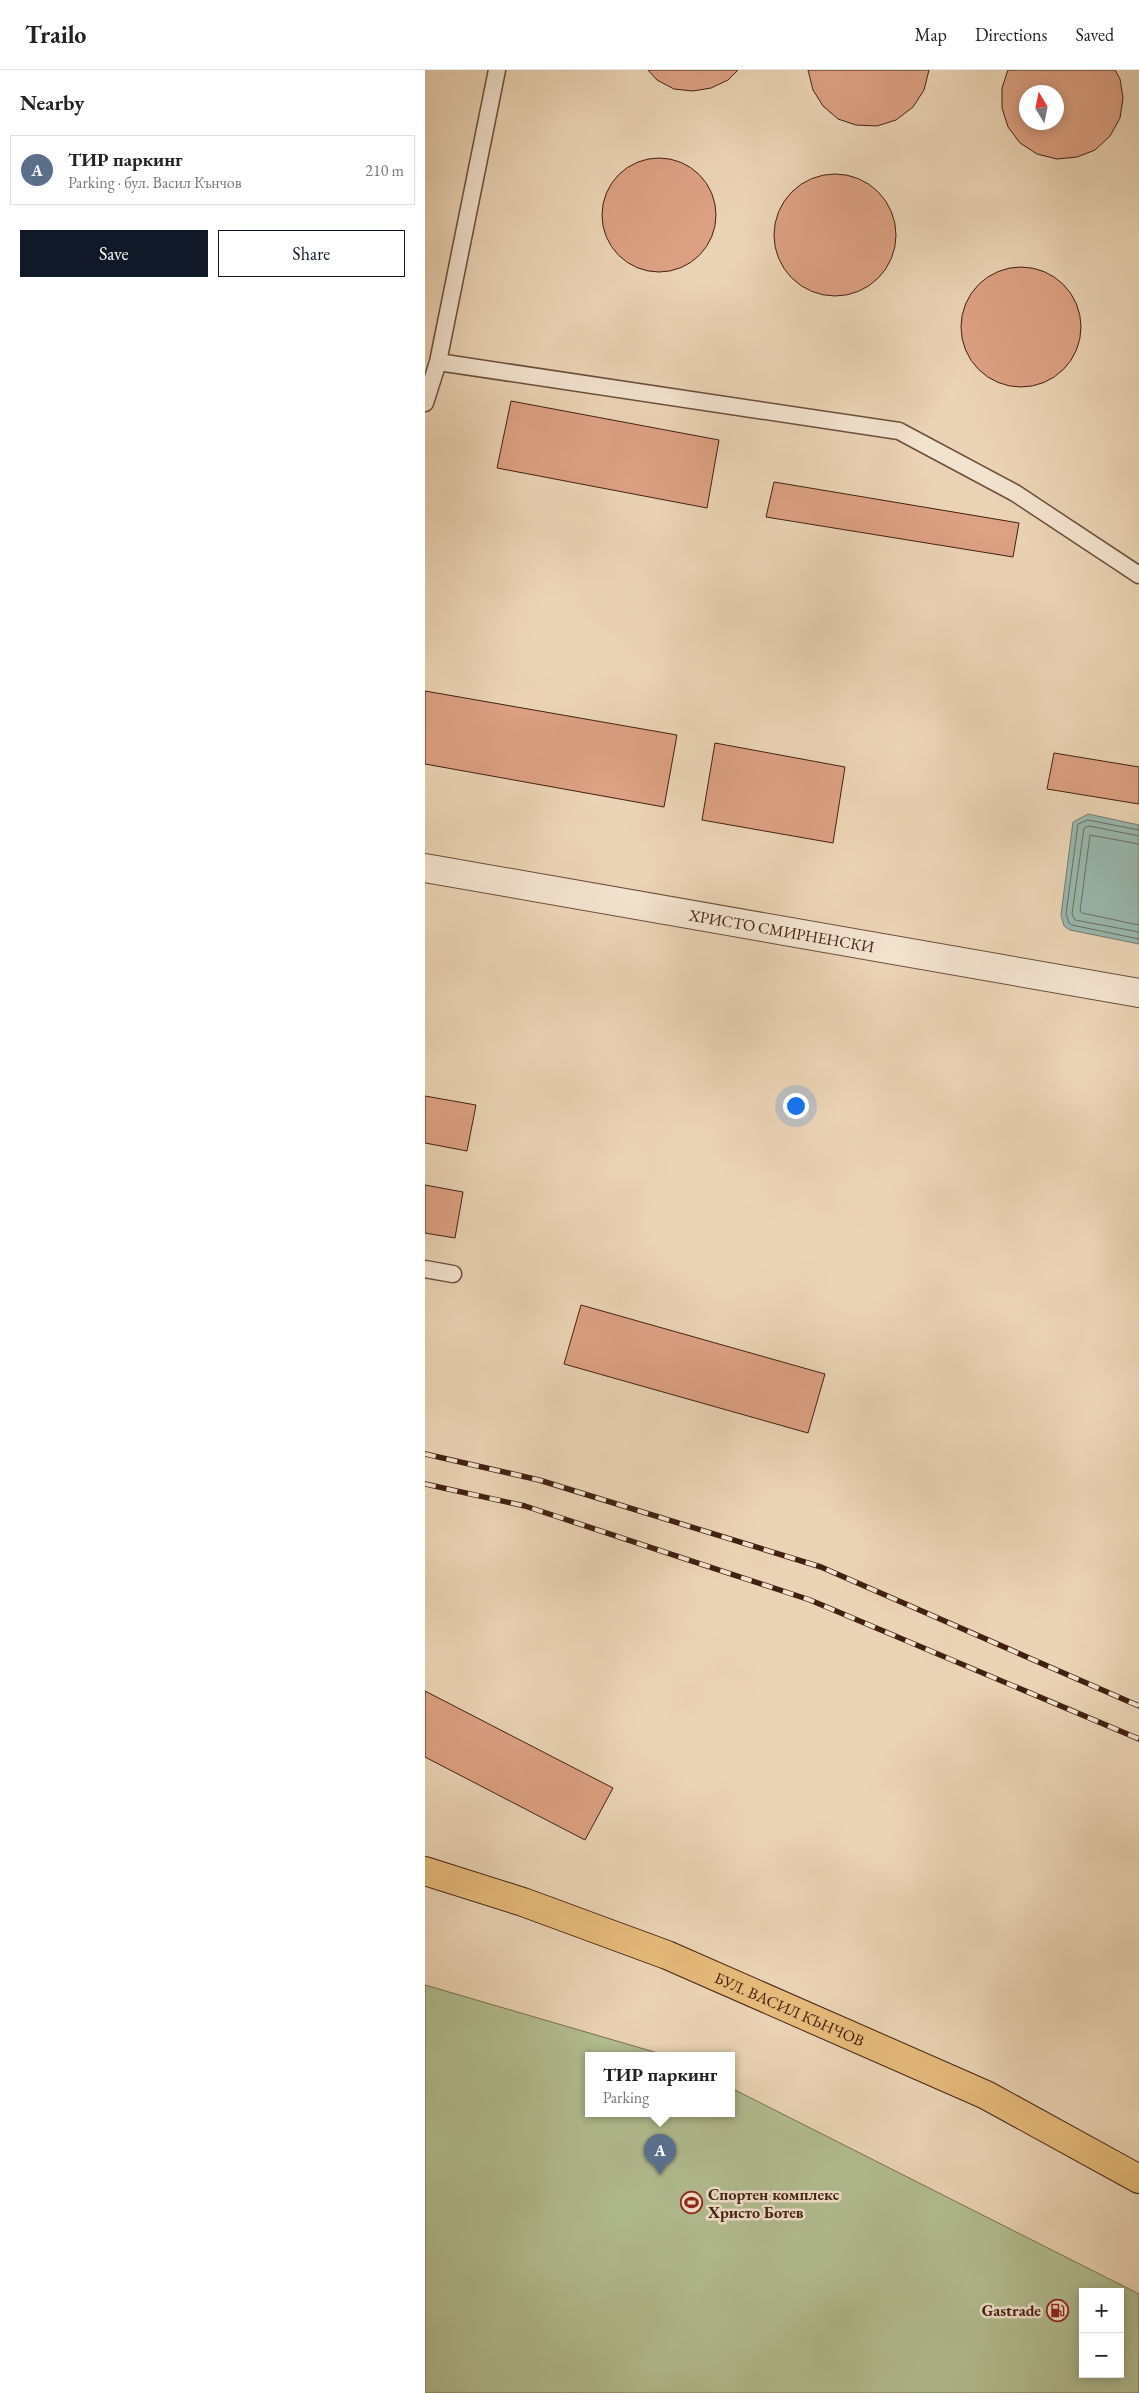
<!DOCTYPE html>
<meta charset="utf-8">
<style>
body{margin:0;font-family:"EB Garamond",serif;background:#f2f2f2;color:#222}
.controls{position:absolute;right:15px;bottom:15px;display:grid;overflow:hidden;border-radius:0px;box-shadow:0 2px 12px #0003}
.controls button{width:45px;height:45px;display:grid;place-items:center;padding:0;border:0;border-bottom:1px solid #e0e0e0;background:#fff;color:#222;font:25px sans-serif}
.compass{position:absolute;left:594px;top:15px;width:45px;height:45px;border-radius:50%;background:#fff;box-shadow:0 2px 12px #0003;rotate:350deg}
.you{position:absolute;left:370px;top:1035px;width:18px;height:18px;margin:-12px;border:4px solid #fff;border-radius:50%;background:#1a73e8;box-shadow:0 0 0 8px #1a73e833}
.badge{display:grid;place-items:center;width:32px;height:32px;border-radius:50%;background:#111827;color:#fff;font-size:16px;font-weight:700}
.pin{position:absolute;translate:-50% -41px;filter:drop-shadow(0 1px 2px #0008)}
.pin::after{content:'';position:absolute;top:26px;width:18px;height:15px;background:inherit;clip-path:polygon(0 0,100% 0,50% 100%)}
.popup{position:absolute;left:160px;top:1982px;width:150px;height:65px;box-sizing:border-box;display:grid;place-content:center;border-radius:0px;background:#fff;filter:drop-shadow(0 1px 4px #0005);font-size:16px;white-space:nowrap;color:#767676}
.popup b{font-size:19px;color:#222}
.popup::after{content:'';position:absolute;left:50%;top:100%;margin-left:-10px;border:10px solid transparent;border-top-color:#fff}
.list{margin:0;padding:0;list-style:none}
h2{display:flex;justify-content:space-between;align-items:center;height:65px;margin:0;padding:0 20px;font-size:21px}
h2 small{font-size:16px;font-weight:400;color:#767676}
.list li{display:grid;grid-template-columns:32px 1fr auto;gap:15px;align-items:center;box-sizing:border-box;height:70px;margin:0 10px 10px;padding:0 10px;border:1px solid #e0e0e0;border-radius:0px}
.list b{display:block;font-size:19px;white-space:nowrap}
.list p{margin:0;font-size:16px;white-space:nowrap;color:#767676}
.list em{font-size:16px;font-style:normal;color:#767676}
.actions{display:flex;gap:10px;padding:15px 20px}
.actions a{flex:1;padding:11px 0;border:1px solid #111827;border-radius:0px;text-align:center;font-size:18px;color:#111827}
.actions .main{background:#111827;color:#fff}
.map{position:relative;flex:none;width:714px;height:2323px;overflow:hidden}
header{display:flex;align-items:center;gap:30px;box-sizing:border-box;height:70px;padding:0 25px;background:#fff;border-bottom:1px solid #e0e0e0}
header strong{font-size:24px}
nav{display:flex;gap:28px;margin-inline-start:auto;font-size:18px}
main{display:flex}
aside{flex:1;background:#fff}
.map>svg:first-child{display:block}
</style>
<header>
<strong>Trailo</strong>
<nav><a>Map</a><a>Directions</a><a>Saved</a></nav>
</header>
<main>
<aside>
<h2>Nearby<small></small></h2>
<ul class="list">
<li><span class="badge" style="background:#5c6f8a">A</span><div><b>ТИР паркинг</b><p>Parking · бул. Васил Кънчов</p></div><em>210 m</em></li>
</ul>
<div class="actions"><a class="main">Save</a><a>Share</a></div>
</aside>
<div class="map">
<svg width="714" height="2323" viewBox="0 0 714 2323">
<rect width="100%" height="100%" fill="#ebd4b5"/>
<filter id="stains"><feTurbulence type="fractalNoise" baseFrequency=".004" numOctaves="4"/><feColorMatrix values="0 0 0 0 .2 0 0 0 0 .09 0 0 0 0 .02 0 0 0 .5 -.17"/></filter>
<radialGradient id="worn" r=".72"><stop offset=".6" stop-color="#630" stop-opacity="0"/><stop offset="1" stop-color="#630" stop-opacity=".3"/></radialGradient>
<path fill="#b2be91" stroke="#7a6f51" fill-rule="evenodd" d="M0,1915L243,1986H164V2044H306V2018L714,2224V2323H0ZM658,2222H695V2304H658Z"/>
<path fill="#98b8af" stroke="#767b70" d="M663,744L714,755V874L645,860L639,856L636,845L648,752Z"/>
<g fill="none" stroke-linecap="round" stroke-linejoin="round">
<path stroke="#6d6c60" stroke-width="1" d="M714,760L663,750L653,754L641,844L644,853L647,855L714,869
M714,766L664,756L659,758L647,844L650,850L714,862
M714,774L665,765L655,841L657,843L714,855"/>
</g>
<path fill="#dda183" stroke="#422011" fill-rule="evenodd" d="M223,0H313L303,10L286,18L268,21L249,19L232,10Z
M383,0H504L499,20L488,37L471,50L452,56L431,55L413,49L398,36L388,20Z
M583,0H690L695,9L698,28L695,48L685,66L670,80L652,87L632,89L612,84L595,73L583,57L577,38V18ZM602,22H632V52H602Z
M177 145a57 57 0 1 1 114 0a57 57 0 1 1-114 0Z
M349 165a61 61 0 1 1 122 0a61 61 0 1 1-122 0Z
M536 257a60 60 0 1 1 120 0a60 60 0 1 1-120 0Z
M86,331L294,370L282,438L72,398Z
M349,412L594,453L588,487L341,447Z
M0,621L252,665L239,737L0,694Z
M290,673L420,697L408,773L277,750Z
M629,683L714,697V734L622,719Z
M0,1026L51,1035L42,1081L0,1073Z
M0,1115L38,1122L30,1168L0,1163Z
M156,1235L400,1304L383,1363L139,1294Z
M0,1621L188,1718L160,1770L0,1687Z"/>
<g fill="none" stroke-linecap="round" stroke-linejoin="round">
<defs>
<path id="service" d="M13,292L474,361L590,423L714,505
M0,333L13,292L72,0
M0,1199L28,1204"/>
<g id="minor">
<path id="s1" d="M0,798L714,923"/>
</g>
<g id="primary">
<path id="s2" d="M0,1801L98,1832L242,1885L561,2025L714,2109"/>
</g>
</defs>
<use href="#service" stroke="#6c4d3a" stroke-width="19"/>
<use href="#minor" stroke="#6c4d3a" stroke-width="30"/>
<use href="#primary" stroke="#422011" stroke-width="30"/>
<use href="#service" stroke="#f2e3cf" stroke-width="16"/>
<use href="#minor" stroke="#f2e3cf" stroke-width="28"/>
<use href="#primary" stroke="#e6ba7a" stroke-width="28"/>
<defs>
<path id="rail" d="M0,1384L114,1410L396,1497L714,1636
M0,1414L100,1436L385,1530L714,1669"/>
</defs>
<use href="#rail" stroke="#422011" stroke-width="5.5"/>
<use href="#rail" stroke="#f2e3cf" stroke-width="4" stroke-dasharray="11" stroke-linecap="butt"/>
</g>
<defs>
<symbol id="stadium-ring" viewBox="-11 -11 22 22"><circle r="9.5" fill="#f2e3cf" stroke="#8f2418" stroke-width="1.5"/><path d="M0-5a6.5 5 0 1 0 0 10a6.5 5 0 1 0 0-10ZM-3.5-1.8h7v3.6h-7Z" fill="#8f2418"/></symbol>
<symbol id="fuel-ring" viewBox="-11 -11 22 22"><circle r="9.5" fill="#f2e3cf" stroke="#8f2418" stroke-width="1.5"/><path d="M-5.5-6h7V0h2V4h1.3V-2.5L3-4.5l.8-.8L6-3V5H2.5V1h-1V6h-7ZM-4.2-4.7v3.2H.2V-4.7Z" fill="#8f2418"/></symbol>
</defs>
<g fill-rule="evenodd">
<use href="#stadium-ring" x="254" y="2120" width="25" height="25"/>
<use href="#fuel-ring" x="620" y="2228" width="25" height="25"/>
</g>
<g text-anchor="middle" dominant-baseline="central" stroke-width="5" stroke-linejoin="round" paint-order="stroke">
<g font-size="16" fill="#422011" stroke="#f2e3cf">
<text stroke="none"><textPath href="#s1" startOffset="362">ХРИСТО СМИРНЕНСКИ</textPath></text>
<text stroke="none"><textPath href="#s2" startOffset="390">БУЛ. ВАСИЛ КЪНЧОВ</textPath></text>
</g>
<g font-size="16" font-weight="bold" fill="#422011" stroke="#f2e3cf" text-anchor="start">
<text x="283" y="2124">Спортен комплекс<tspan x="283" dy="18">Христо Ботев</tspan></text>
<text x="616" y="2240" text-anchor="end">Gastrade</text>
</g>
</g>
<rect width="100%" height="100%" filter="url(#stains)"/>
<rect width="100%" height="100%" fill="url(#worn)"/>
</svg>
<div class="controls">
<button>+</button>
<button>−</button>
</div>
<svg class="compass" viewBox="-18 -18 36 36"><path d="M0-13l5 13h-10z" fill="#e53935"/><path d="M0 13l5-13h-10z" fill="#767676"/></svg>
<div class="you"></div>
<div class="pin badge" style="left:235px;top:2105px;background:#5c6f8a">A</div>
<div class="popup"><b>ТИР паркинг</b>Parking</div>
</div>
</main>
